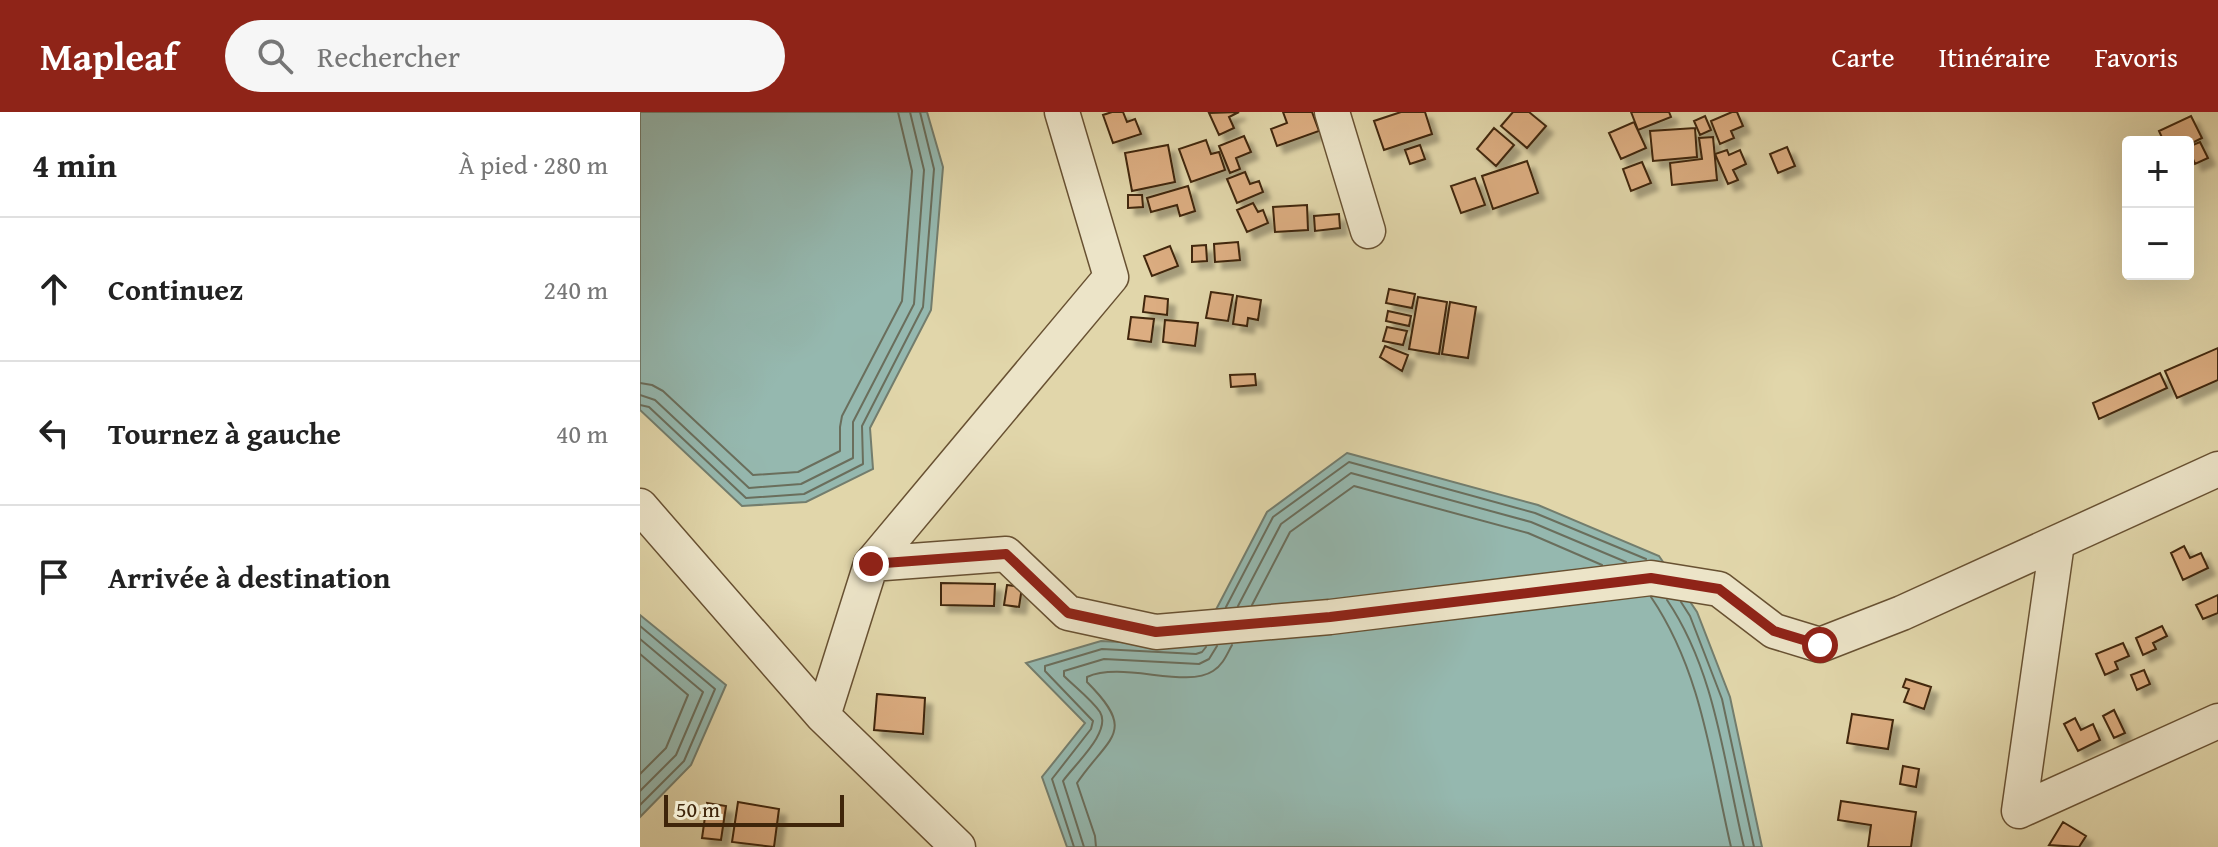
<!DOCTYPE html>
<html lang="fr">
<meta charset="utf-8">
<style>
body{margin:0;font-family:"Gentium Book Plus",serif;background:#f6f6f6;color:#222}
.controls{position:absolute;right:24px;top:24px;display:grid;overflow:hidden;border-radius:8px;box-shadow:0 8px 32px #0002}
.controls button{width:72px;height:72px;display:grid;place-items:center;padding:0;border:0;border-bottom:2px solid #e0e0e0;background:#fff;color:#222;font:40px sans-serif}
.scale{position:absolute;left:24px;bottom:20px;width:180px;box-sizing:border-box;padding-left:8px;border:4px solid #3f250a;border-top:0;font-size:22px;line-height:28px;white-space:nowrap;color:#3f250a;-webkit-text-stroke:6px #ece4c8;paint-order:stroke}
.stop{position:absolute;width:24px;height:24px;margin:-18px;border:6px solid #8f2418;border-radius:50%;background:#fff}
.stop.end{background:#8f2418;border-color:#fff;box-shadow:0 2px 8px #0008}
.list{margin:0;padding:0;list-style:none}
h2{display:flex;justify-content:space-between;align-items:center;height:104px;margin:0;padding:0 32px;font-size:34px}
h2 small{font-size:26px;font-weight:400;color:#767676}
.list li{display:grid;grid-template-columns:52px 1fr auto;gap:24px;align-items:center;box-sizing:border-box;height:144px;padding:0 32px;border-top:2px solid #e0e0e0}
.list b{display:block;font-size:30px;white-space:nowrap}
.list em{font-size:26px;font-style:normal;color:#767676}
.icon{flex:none;width:44px;height:44px;fill:none;stroke:currentColor;stroke-width:2;stroke-linecap:round;stroke-linejoin:round}
.map{position:relative;flex:none;width:1578px;height:735px;overflow:hidden}
header{display:flex;align-items:center;gap:48px;box-sizing:border-box;height:112px;padding:0 40px;background:#8f2418;color:#fff}
header strong{font-size:38px}
nav{display:flex;gap:44px;margin-inline-start:auto;font-size:28px}
.search{width:560px;height:72px;background:#f6f6f6;display:flex;align-items:center;gap:20px;box-sizing:border-box;padding:0 28px;border-radius:44px;color:#767676;font-size:30px}
main{display:flex}
aside{flex:1;background:#fff}
.map>svg:first-child{display:block}
</style>
<header>
<strong>Mapleaf</strong>
<div class="search"><svg class="icon" aria-label="search" viewBox="0 0 24 24"><circle cx="10" cy="10" r="6"/><path d="M15 15l6 6"/></svg>Rechercher</div>
<nav><a>Carte</a><a>Itinéraire</a><a>Favoris</a></nav>
</header>
<main>
<aside>
<h2>4 min<small>À pied · 280 m</small></h2>
<ul class="list">
<li><svg class="icon" aria-label="ahead" viewBox="0 0 24 24"><path d="M12 20V5M6 11l6-6 6 6"/></svg><div><b>Continuez</b></div><em>240 m</em></li>
<li><svg class="icon" aria-label="left" viewBox="0 0 24 24"><path d="M17 20v-9H6M10 6l-5 5 5 5"/></svg><div><b>Tournez à gauche</b></div><em>40 m</em></li>
<li><svg class="icon" aria-label="arrive" viewBox="0 0 24 24"><path d="M6 21V4h12l-3 4 3 4H6"/></svg><div><b>Arrivée à destination</b></div></li>
</ul>
</aside>
<div class="map">
<svg width="1578" height="735" viewBox="0 0 1578 735">
<defs>
<filter id="shadow"><feDropShadow dx="7" dy="7" stdDeviation="2" flood-color="#0004"/></filter>
</defs>
<rect width="100%" height="100%" fill="#e1d6aa"/>
<filter id="stains"><feTurbulence type="fractalNoise" baseFrequency=".0025" numOctaves="4"/><feColorMatrix values="0 0 0 0 .2 0 0 0 0 .09 0 0 0 0 .02 0 0 0 .5 -.17"/></filter>
<radialGradient id="worn" r=".72"><stop offset=".6" stop-color="#630" stop-opacity="0"/><stop offset="1" stop-color="#630" stop-opacity=".3"/></radialGradient>
<path fill="#95b8af" stroke="#737d6d" stroke-width="2" d="M0,0H287L303,55L291,198L230,316L233,357L166,390L102,394L0,298Z
M707,341L898,393L1019,444L1057,500L1090,585L1122,735H427L402,665L445,611L386,551L461,529L557,534L627,400Z
M0,503L86,573L51,653L0,705Z"/>
<g fill="none" stroke-linecap="round" stroke-linejoin="round">
<path stroke="#6a6e5c" stroke-width="2" d="M0,271L12,273L23,279L113,363L158,360L200,339V315L202,304L262,189L272,59L258,0
M0,283L15,288L109,376L161,372L213,346V310L274,192L284,58L270,0
M0,293L9,295L106,386L164,382L223,352L222,314L283,195L294,57L280,0
M1011,485C1062,560 1071,649 1091,735
M1027,488C1076,560 1084,652 1104,735
M1041,490L1050,504L1082,587L1114,735
M612,493L650,420L714,374L888,421L962,453
M598,494L641,412L711,361L891,410L986,450
M586,495L633,405L709,350L895,401L1006,447
M0,514L75,577L44,649L0,693
M0,527L63,580L36,643L0,679
M0,542L48,583L26,636L0,662
M434,735L412,667L451,617L453,609L405,559V554L462,537L556,542L562,540L566,535
M444,735L423,669C434,653 472,620 460,600C451,587 435,575 424,564V559L464,547L559,552L569,547L577,534
M456,735L455,724L437,671C469,624 498,621 447,570V565C482,549 546,577 573,559C583,553 587,542 592,533"/>
</g>
<path fill="#dcad81" stroke="#3f250a" stroke-width="2" filter="url(#shadow)" d="M472,0H483L487,10L495,7L501,22L473,31L463,3Z
M599,0L589,5L594,16L579,23L569,1Z
M643,0H672L679,19L637,34L631,17L647,11Z
M761,0H785L792,22L744,38L734,9Z
M873,0H889L906,14L887,36L861,14Z
M991,0H1029L1031,5L998,18Z
M1092,0H1097L1103,14L1091,19L1094,26L1080,32L1071,9Z
M1065,4L1071,18L1060,23L1054,9Z
M1551,4L1562,26L1548,33V30H1524L1519,19Z
M994,10L1006,36L981,47L969,21Z
M854,16L874,33L856,54L837,37Z
M1055,16L1057,45L1013,49L1010,19Z
M604,24L611,40L596,46L600,57L590,61L579,34Z
M1073,25L1077,68L1032,73L1030,51L1062,47L1059,26Z
M566,28L571,42L579,40L585,58L551,70L539,37Z
M1560,30L1568,46L1555,52L1548,35Z
M528,33L535,70L492,79L485,41Z
M780,33L785,47L770,52L765,38Z
M1147,35L1155,54L1138,61L1130,42Z
M1087,38L1089,43L1100,38L1106,52L1093,58L1098,68L1088,72L1075,42Z
M887,49L898,81L853,97L842,64Z
M1002,50L1011,71L991,79L983,57Z
M605,60L610,72L619,69L623,80L597,91L587,67Z
M835,66L845,93L821,101L811,74Z
M548,74L555,99L540,104L537,93L511,100L507,86Z
M488,83H502L503,95L488,96Z
M613,91L618,100L623,98L628,111L607,120L597,98Z
M667,93L668,118L635,120L633,95Z
M699,102L700,116L675,119L674,104Z
M598,130L600,148L575,150L574,132Z
M566,133L567,149L552,150V134Z
M530,134L538,154L512,164L504,144Z
M749,177L775,182L772,196L746,191Z
M571,180L593,183L588,209L566,206Z
M505,184L528,187L527,203L503,200Z
M597,184L621,188L618,208L608,206L607,214L593,212Z
M778,185L807,190L799,242L769,237Z
M810,190L836,195L828,246L802,242Z
M748,199L771,204L769,214L746,209Z
M491,205L514,207L511,230L488,227Z
M525,208L558,211L555,234L523,230Z
M747,215L767,219L763,233L743,229Z
M745,234L768,243L762,259L740,245Z
M1578,236V268L1537,286L1525,259Z
M1520,261L1527,276L1459,307L1453,291Z
M615,262L616,273L591,275L590,263Z
M1544,434L1550,446L1561,441L1568,456L1543,468L1531,441Z
M301,471L355,472L354,494L301,493Z
M367,473L382,475L379,495L364,493Z
M1578,483V501L1563,507L1556,493Z
M1522,514L1527,524L1513,531L1516,537L1503,543L1496,526Z
M1483,531L1489,544L1475,550L1478,557L1465,563L1456,542Z
M1504,558L1510,572L1497,578L1491,563Z
M1266,567L1291,575L1284,597L1264,590L1269,577L1263,575Z
M237,582L285,586L283,622L234,618Z
M1474,598L1485,621L1474,626L1463,604Z
M1212,602L1253,608L1248,637L1207,631Z
M1435,606L1441,618L1453,612L1460,628L1438,639L1424,612Z
M1263,654L1279,657L1276,675L1260,672Z
M1201,689L1276,700L1271,735H1228L1231,713L1198,708Z
M98,690L139,697L134,735L92,730Z
M67,691L86,694L81,728L62,726Z
M1423,710L1446,724L1439,735L1409,733Z"/>
<g fill="none" stroke-linecap="round" stroke-linejoin="round">
<defs>
<path id="minor" d="M692,0L728,119
M0,394L183,604L318,735
M231,452L366,442L428,501L516,520L690,505L1011,466L1079,477L1134,519L1180,533L1262,501L1578,357
M183,604L231,452L471,165L422,0
M1379,699L1417,431
M1379,699L1578,609"/>
</defs>
<use href="#minor" stroke="#685132" stroke-width="37"/>
<use href="#minor" stroke="#ece4c8" stroke-width="34"/>
</g>
<g fill="none" stroke-linecap="round" stroke-linejoin="round">
<path stroke="#8f2418" stroke-width="10" d="M231,452L366,442L428,501L516,520L690,505L1011,466L1079,477L1134,519L1180,533"/>
</g>
<rect width="100%" height="100%" filter="url(#stains)"/>
<rect width="100%" height="100%" fill="url(#worn)"/>
</svg>
<div class="controls">
<button>+</button>
<button>−</button>
</div>
<div class="scale">50 m</div>
<div class="stop" style="left:1180px;top:533px"></div>
<div class="stop end" style="left:231px;top:452px"></div>
</div>
</main>
